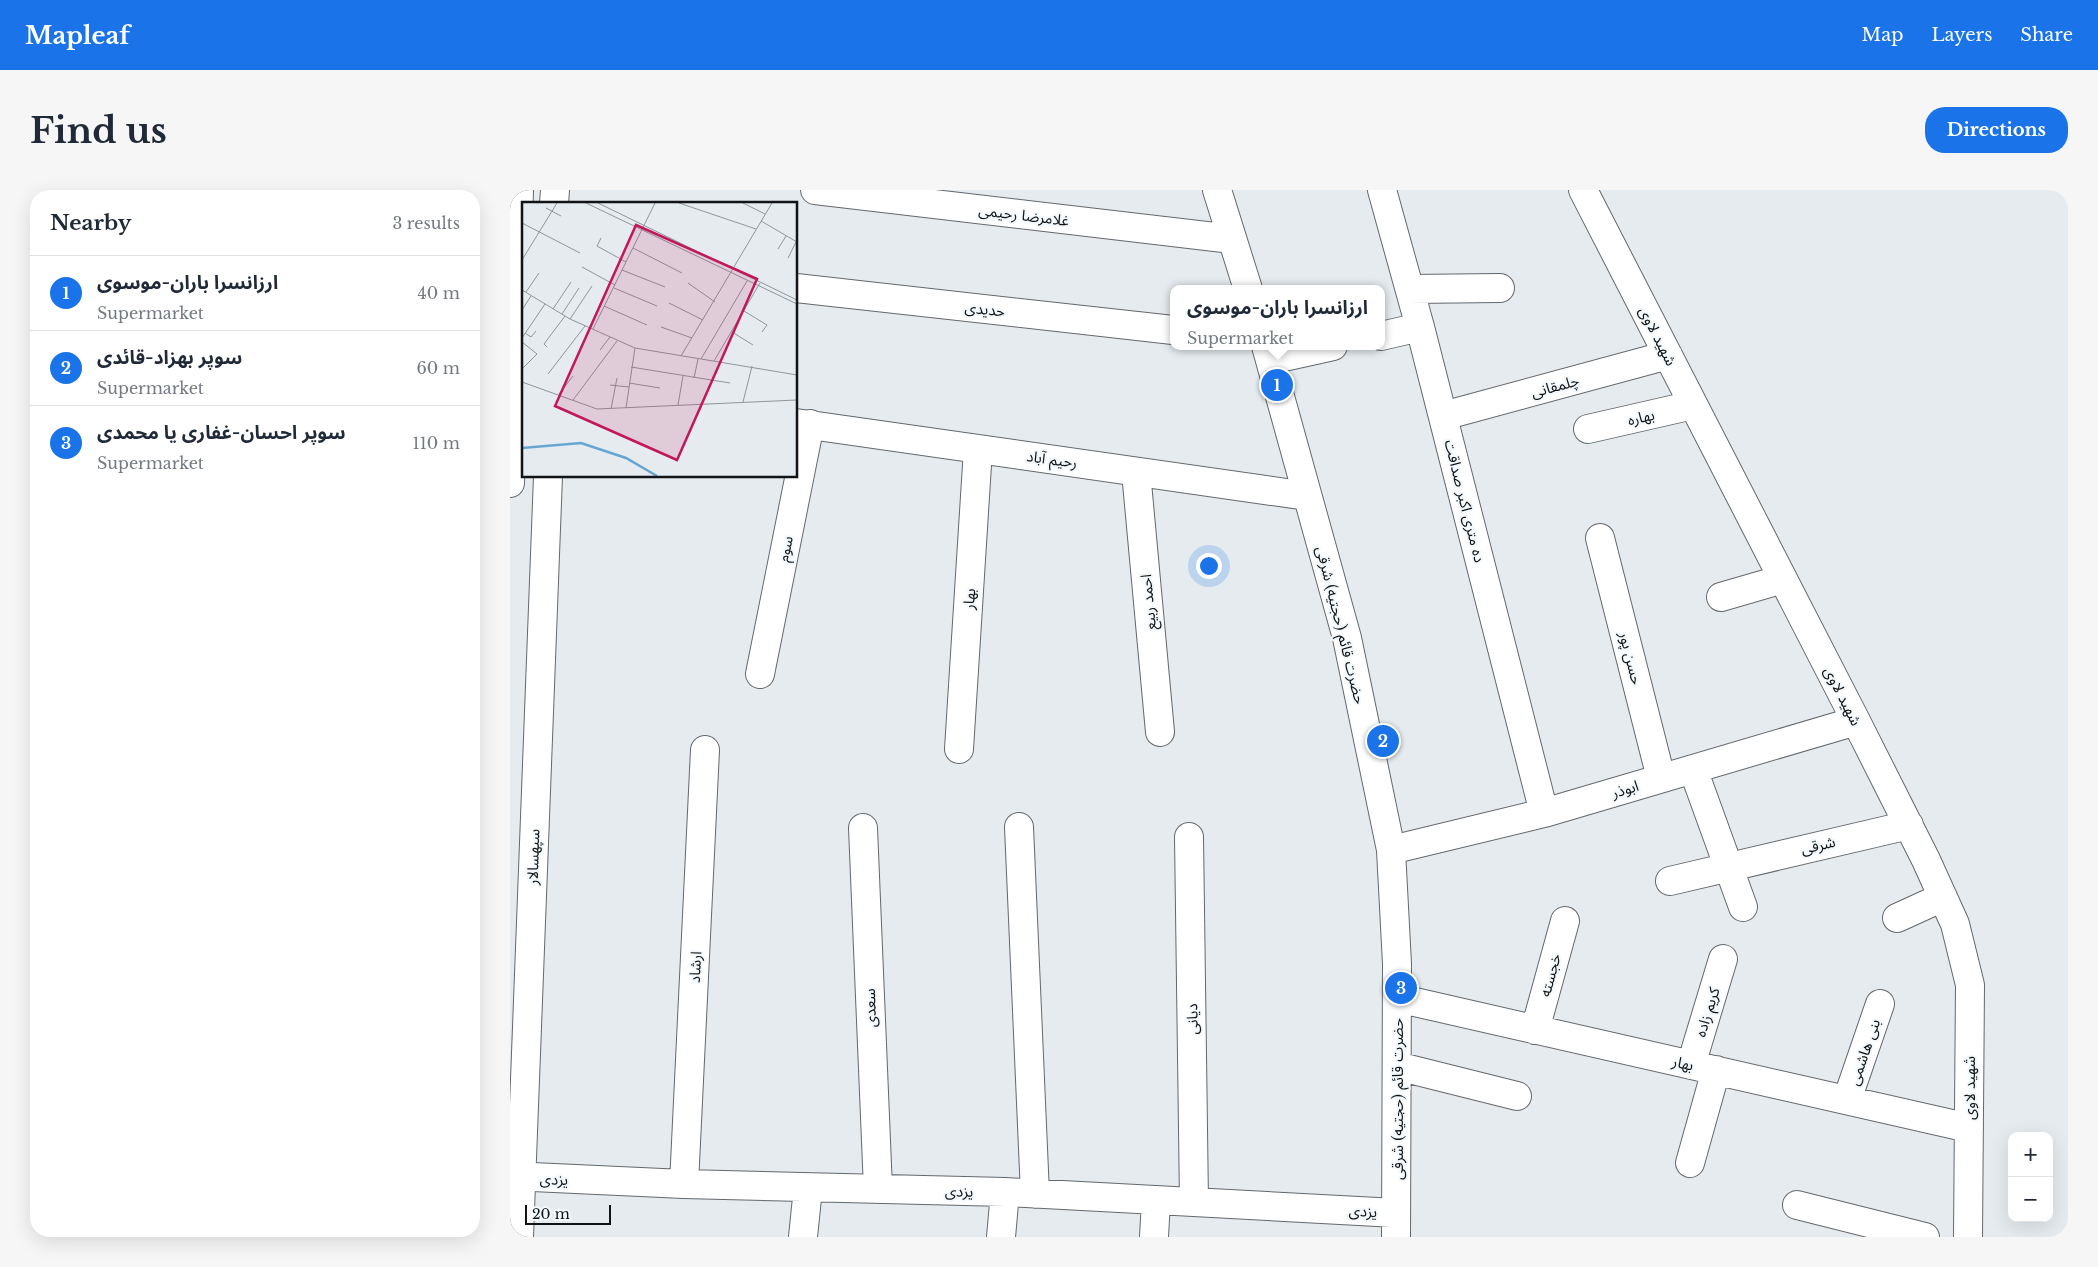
<!DOCTYPE html>
<meta charset="utf-8">
<style>
body{margin:0;font-family:"Libre Baskerville","Noto Sans Arabic",serif;background:#f6f6f7;color:#1f2937}
.controls{position:absolute;right:15px;bottom:15px;display:grid;overflow:hidden;border-radius:10px;box-shadow:0 5px 20px #0002}
.controls button{width:45px;height:45px;display:grid;place-items:center;padding:0;border:0;border-bottom:1px solid #e0e1e3;background:#fff;color:#1f2937;font:25px sans-serif}
.scale{position:absolute;left:15px;bottom:12px;width:86px;box-sizing:border-box;padding-left:5px;border:2px solid #111315;border-top:0;font-size:14px;line-height:18px;white-space:nowrap;color:#111315;-webkit-text-stroke:4px #f2f8fc;paint-order:stroke}
.you{position:absolute;left:698px;top:375px;width:18px;height:18px;margin:-12px;border:4px solid #fff;border-radius:50%;background:#1a73e8;box-shadow:0 0 0 8px #1a73e833}
.badge{display:grid;place-items:center;width:32px;height:32px;border-radius:50%;background:#1a73e8;color:#fff;font-size:16px;font-weight:700}
.pin{position:absolute;translate:-50% -50%;border:2px solid #fff;box-shadow:0 1px 5px #0006}
.popup{position:absolute;left:660px;top:95px;width:215px;height:65px;box-sizing:border-box;display:grid;place-content:center;border-radius:10px;background:#fff;filter:drop-shadow(0 1px 4px #0005);font-size:16px;white-space:nowrap;color:#747a83}
.popup b{font-size:19px;color:#1f2937}
.popup::after{content:'';position:absolute;left:50%;top:100%;margin-left:-10px;border:10px solid transparent;border-top-color:#fff}
.list{margin:0;padding:0;list-style:none}
h2{display:flex;justify-content:space-between;align-items:center;height:65px;margin:0;padding:0 20px;font-size:21px}
h2 small{font-size:16px;font-weight:400;color:#747a83}
.list li{display:grid;grid-template-columns:32px 1fr auto;gap:15px;align-items:center;box-sizing:border-box;height:75px;padding:0 20px;border-top:1px solid #e0e1e3}
.list b{display:block;font-size:19px;white-space:nowrap}
.list p{margin:0;font-size:16px;white-space:nowrap;color:#747a83}
.list em{font-size:16px;font-style:normal;color:#747a83}
.map{position:relative;flex:none;width:1558px;height:1047px;overflow:hidden;border-radius:20px}
header{display:flex;align-items:center;gap:30px;box-sizing:border-box;height:70px;padding:0 25px;background:#1a73e8;color:#fff}
header strong{font-size:24px}
nav{display:flex;gap:28px;margin-inline-start:auto;font-size:18px}
.intro{display:flex;align-items:center;justify-content:space-between;box-sizing:border-box;height:120px;padding:0 30px}
h1{margin:0;font-size:35px}
.button{padding:12px 22px;border-radius:20px;background:#1a73e8;color:#fff;font-size:18px;font-weight:700}
main{display:flex;gap:30px;padding:0 30px}
aside{flex:1;background:#fff;border-radius:20px;box-shadow:0 5px 20px #0002}
.map>svg:first-child{display:block}
</style>
<header>
<strong>Mapleaf</strong>
<nav><a>Map</a><a>Layers</a><a>Share</a></nav>
</header>
<div class="intro"><h1>Find us</h1><a class="button">Directions</a></div>
<main>
<aside>
<h2>Nearby<small>3 results</small></h2>
<ul class="list">
<li><span class="badge">1</span><div><b>ارزانسرا باران-موسوی</b><p>Supermarket</p></div><em>40 m</em></li>
<li><span class="badge">2</span><div><b>سوپر بهزاد-قائدی</b><p>Supermarket</p></div><em>60 m</em></li>
<li><span class="badge">3</span><div><b>سوپر احسان-غفاری یا محمدی</b><p>Supermarket</p></div><em>110 m</em></li>
</ul>
</aside>
<div class="map">
<svg width="1558" height="1047" viewBox="0 0 1558 1047">
<rect width="100%" height="100%" fill="#e5ebef"/>
<g fill="none" stroke-linecap="round" stroke-linejoin="round">
<defs>
<path id="minor" d="M305,0L722,49
M707,0L738,99
M872,0L910,137L1034,623
M1073,0L1346,531L1416,670L1445,734L1460,795L1458,1047
M286,98L663,140
M900,99L990,98
M871,146L910,137
M756,156L837,448L881,660L887,774L886,1047
M760,170L823,156
M933,226L1158,165
M286,233L797,306
M1078,239L1183,215
M626,282L650,542
M1090,348L1151,588
M1211,407L1273,389
M250,484L300,234
M449,559L468,259
M1183,579L1233,717
M509,637L525,1004
M353,638L368,999
M679,647L684,1012
M881,660L1034,623L1346,531
M1160,691L1399,635
M1387,728L1433,707
M887,808L1459,938
M1025,840L1055,731
M1181,875L1213,769
M887,876L1007,906
M1337,910L1370,814
M1180,973L1206,880
M0,986L174,994L495,1002L886,1023
M174,994L195,560
M1287,1015L1415,1047
M293,1047L298,998
M491,1047L495,1002
M644,1047L646,1010"/>
<path id="major" d="M44,14L45,0
M0,293L9,0
M9,1047L38,286"/>
</defs>
<use href="#minor" stroke="#63686c" stroke-width="30"/>
<use href="#major" stroke="#63686c" stroke-width="30"/>
<use href="#minor" stroke="#fff" stroke-width="28"/>
<use href="#major" stroke="#fff" stroke-width="28"/>
</g>
<g text-anchor="middle" dominant-baseline="central" stroke-width="4" stroke-linejoin="round" paint-order="stroke">
<g font-size="15" fill="#111315" stroke="#f2f8fc">
<text transform="translate(514 25) rotate(7)">غلامرضا رحیمی</text>
<text transform="translate(475 119) rotate(6)">حدیدی</text>
<text transform="translate(1148 146) rotate(63)">شهید لاوی</text>
<text transform="translate(1045 196) rotate(-15)">چلمقانی</text>
<text transform="translate(1131 227) rotate(-13)">بهاره</text>
<text transform="translate(542 269) rotate(8)">رحیم آباد</text>
<text transform="translate(955 311) rotate(76)">ده متری اکبر صداقت</text>
<text transform="translate(275 359) rotate(-79)">سوم</text>
<text transform="translate(459 409) rotate(-86)">بهار</text>
<text transform="translate(638 412) rotate(-95)">احمد ربیع</text>
<text transform="translate(831 435) rotate(76)">حضرت قائم (حجتیه) شرقی</text>
<text transform="translate(1121 468) rotate(76)">حسن پور</text>
<text transform="translate(1333 506) rotate(63)">شهید لاوی</text>
<text transform="translate(1115 599) rotate(-17)">ابوذر</text>
<text transform="translate(1308 655) rotate(-13)">شرقی</text>
<text transform="translate(23 667) rotate(-88)">سپهسالار</text>
<text transform="translate(185 777) rotate(-87)">ارشاد</text>
<text transform="translate(1040 785) rotate(-75)">خجسته</text>
<text transform="translate(360 818) rotate(-92)">سعدی</text>
<text transform="translate(1197 822) rotate(-73)">کریم زاده</text>
<text transform="translate(682 829) rotate(-91)">دیانی</text>
<text transform="translate(1354 862) rotate(-71)">بنی هاشمی</text>
<text transform="translate(1173 873) rotate(13)">بهار</text>
<text transform="translate(1459 898) rotate(-90)">شهید لاوی</text>
<text transform="translate(887 909) rotate(-90)">حضرت قائم (حجتیه) شرقی</text>
<text transform="translate(44 989) rotate(2)">یزدی</text>
<text transform="translate(449 1001) rotate(1)">یزدی</text>
<text transform="translate(853 1021) rotate(3)">یزدی</text>
</g>
</g>
<g transform="translate(12 12)">
<rect width="275" height="275" fill="#e5ebef"/>
<path fill="none" stroke="#65a6d3" stroke-width="2.5" d="M0,246L59,241L104,256L135,274"/>
<path fill="none" stroke="#909598" stroke-width="1" d="M64,1L275,102M76,1L275,98M157,1L234,27M221,1L243,12M24,6L39,14M239,19L275,40M0,21L58,51M79,36L75,44L104,60M111,46L160,71M256,47L264,34M266,56L274,40M0,58L35,1M60,65L93,83M100,68L143,85M166,81L193,100M92,86L135,104M0,88L48,117L113,146L275,173M4,90L17,71M147,101L181,118M82,104L125,123M31,107L49,80M0,108L9,94M222,109L245,123L240,130M40,112L57,86M48,117L70,84M139,125L170,136M71,127L133,1M210,130L231,143M3,131L9,135L14,129M0,136L23,102M0,140L15,152L0,167M25,145L22,142L43,114M78,148L88,135M159,154L250,1M179,157L225,79M192,159L238,81M109,165L208,181M26,172L63,124M172,176L176,157M0,180L75,207L275,198M107,181L138,186M88,183L107,185M37,192L51,174M51,198L95,139M221,200L230,164M156,203L161,174M104,206L113,146M89,207L95,176"/>
<path fill="#c2185b" fill-opacity="0.15" stroke="#c2185b" stroke-width="2.5" d="M114,23L235,77L155,258L33,204Z"/>
<rect width="275" height="275" fill="none" stroke="#111315" stroke-width="2.5"/>
</g>
</svg>
<div class="controls">
<button>+</button>
<button>−</button>
</div>
<div class="scale">20 m</div>
<div class="you"></div>
<div class="pin badge" style="left:767px;top:195px">1</div>
<div class="popup"><b>ارزانسرا باران-موسوی</b>Supermarket</div>
<div class="pin badge" style="left:873px;top:551px">2</div>
<div class="pin badge" style="left:891px;top:798px">3</div>
</div>
</main>
